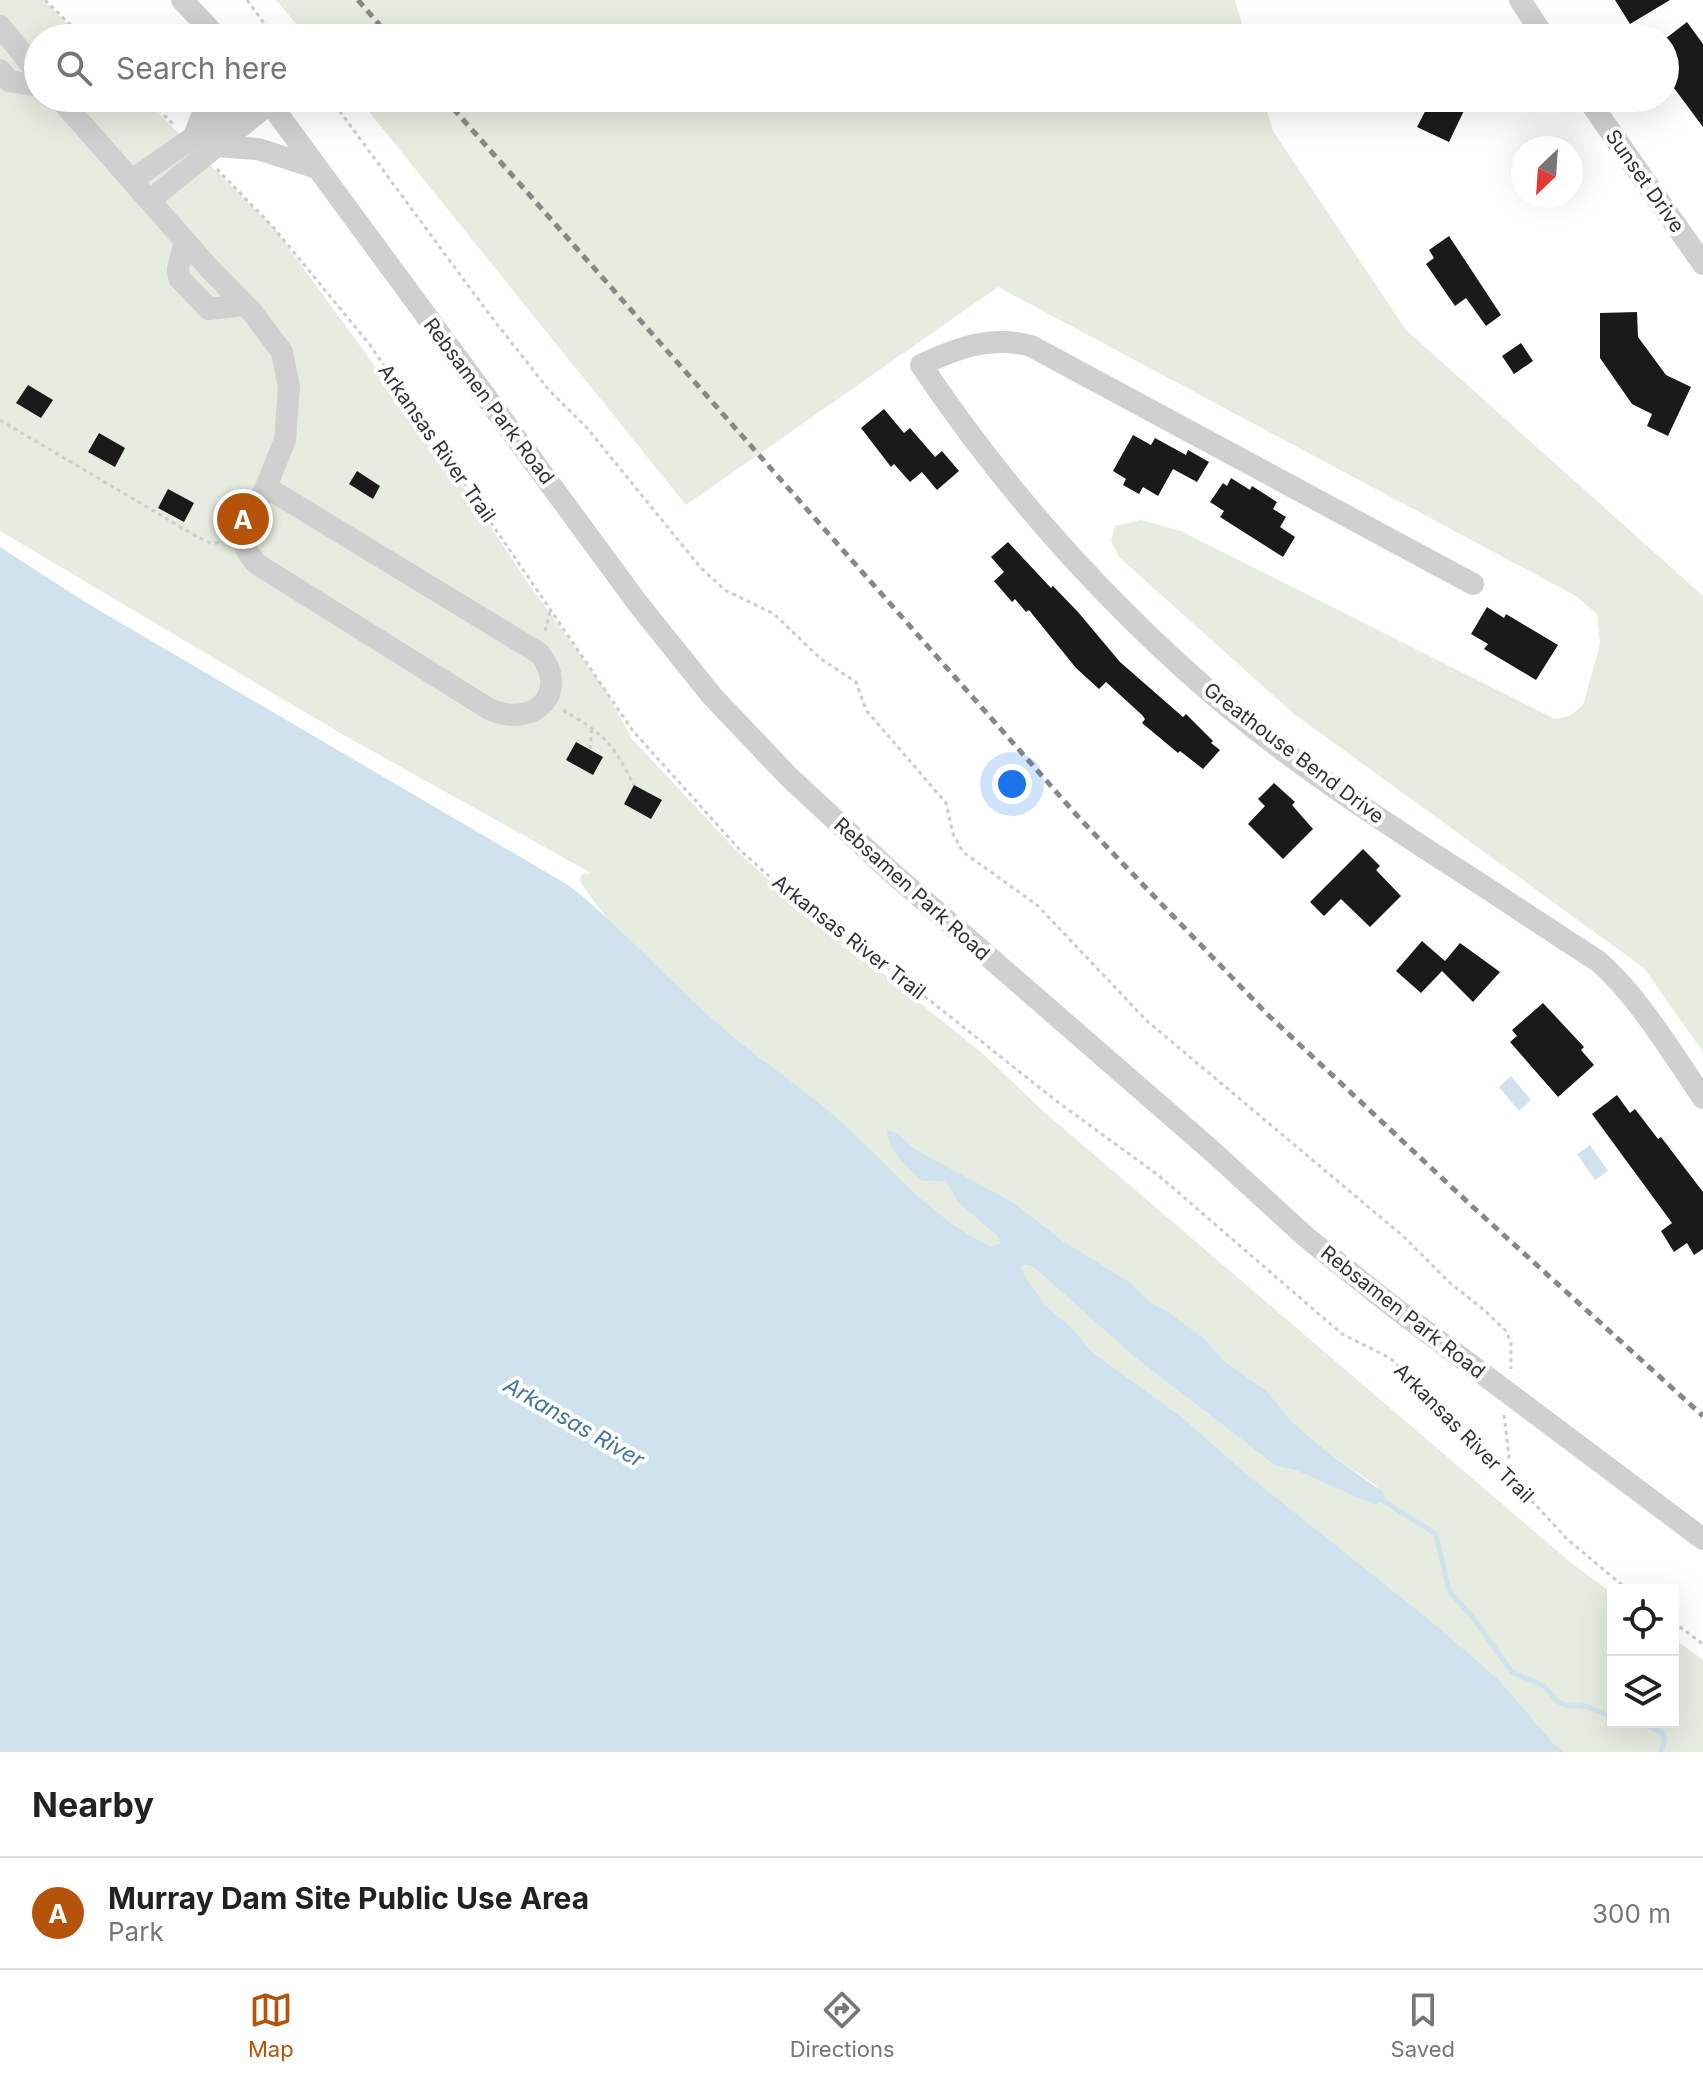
<!DOCTYPE html>
<style>
body{margin:0;font-family:Inter,sans-serif;background:#f2f2f2;color:#222}
.controls{position:absolute;right:24px;bottom:24px;display:grid;overflow:hidden;border-radius:0px;box-shadow:0 8px 32px #0002}
.controls button{width:72px;height:72px;display:grid;place-items:center;padding:0;border:0;border-bottom:2px solid #e0e0e0;background:#fff;color:#222;font:40px sans-serif}
.compass{position:absolute;left:1511px;top:136px;width:72px;height:72px;border-radius:50%;background:#fff;box-shadow:0 8px 32px #0002;rotate:205deg}
.you{position:absolute;left:1012px;top:784px;width:28px;height:28px;margin:-20px;border:6px solid #fff;border-radius:50%;background:#1a73e8;box-shadow:0 0 0 12px #1a73e833}
.badge{display:grid;place-items:center;width:52px;height:52px;border-radius:50%;background:#b45309;color:#fff;font-size:26px;font-weight:700}
.pin{position:absolute;translate:-50% -50%;border:4px solid #fff;box-shadow:0 2px 8px #0006}
.list{margin:0;padding:0;list-style:none}
h2{display:flex;justify-content:space-between;align-items:center;height:104px;margin:0;padding:0 32px;font-size:34px}
h2 small{font-size:26px;font-weight:400;color:#767676}
.list li{display:grid;grid-template-columns:52px 1fr auto;gap:24px;align-items:center;box-sizing:border-box;height:112px;padding:0 32px;border-top:2px solid #e0e0e0}
.list b{display:block;font-size:30px;white-space:nowrap}
.list p{margin:0;font-size:26px;white-space:nowrap;color:#767676}
.list em{font-size:26px;font-style:normal;color:#767676}
.icon{flex:none;width:44px;height:44px;fill:none;stroke:currentColor;stroke-width:2;stroke-linecap:round;stroke-linejoin:round}
.map{position:relative;flex:none;width:1703px;height:1752px;overflow:hidden}
.search{position:absolute;background:#fff;box-shadow:0 8px 32px #0002;left:24px;right:24px;top:24px;height:88px;display:flex;align-items:center;gap:20px;box-sizing:border-box;padding:0 28px;border-radius:44px;color:#767676;font-size:30px}
.sheet{height:216px;background:#fff}
nav{display:flex;justify-content:space-around;align-items:center;box-sizing:border-box;height:112px;border-top:2px solid #e0e0e0;background:#fff;font-size:22px;color:#767676}
nav a{display:grid;justify-items:center;gap:4px}
nav .on{color:#b45309}
.map>svg:first-child{display:block}
</style>
<div class="map">
<svg width="1703" height="1752" viewBox="0 0 1703 1752">
<rect width="100%" height="100%" fill="#fff"/>
<path fill="#e6ecdf" d="M0,0H44L82,38H38V98H143L274,228L478,507L526,580L606,691L632,739L737,851L791,900L981,1052L1043,1111L1570,1562L1613,1594V1722H1673V1638L1703,1660V1752H1564L1554,1744L1499,1680L1437,1626L1244,1472L1183,1418L1091,1351L1073,1329L1045,1305L1025,1276L1021,1266L1028,1265L1036,1269L1132,1355L1276,1466L1295,1470L1374,1505L1377,1486L1331,1455L1290,1420L1267,1391L1224,1361L1205,1339L1167,1311L1151,1303L1131,1283L1063,1241L1014,1203L915,1149L897,1133L949,1186L958,1202L998,1237L1000,1244L990,1246C952,1227 918,1201 888,1171C874,1156 861,1140 846,1127C756,1049 646,983 580,881L582,874L591,873L340,733L0,531Z
M276,0H1235L1246,38H308Z
M358,98H1263L1273,131L1406,330L1703,596V1052L1644,968L1294,714L1119,557L1111,541L1115,526L1141,520L1181,531L1555,719L1570,716L1583,705L1600,644L1597,614L1576,596L998,287L686,505Z"/>
<path fill="#cfe2ee" d="M0,547L90,605L568,885C621,926 665,978 716,1022C759,1060 808,1091 850,1130C898,1175 928,1215 990,1246L1000,1244L998,1237L958,1202L949,1186L943,1181H922C908,1167 887,1150 887,1130L897,1133L915,1149L1014,1203L1063,1241L1131,1283L1151,1303L1167,1311L1205,1339L1224,1361L1267,1391L1290,1420L1331,1455L1383,1492L1385,1499L1374,1505L1295,1470L1276,1466L1132,1355L1036,1269L1028,1265L1021,1266L1025,1276L1045,1305L1073,1329L1091,1351L1183,1418L1244,1472L1437,1626L1499,1680L1554,1744L1564,1752H0Z
M1511,1076L1531,1100L1519,1111L1499,1087Z
M1590,1145L1608,1171L1595,1180L1577,1154Z"/>
<g fill="none" stroke-linecap="round" stroke-linejoin="round">
<path stroke="#cfe2ee" stroke-width="5" d="M1379,1498L1436,1534L1449,1591L1474,1619L1512,1672L1544,1686L1558,1702L1567,1706H1585L1613,1717
M1637,1722L1661,1732L1665,1740L1661,1752"/>
</g>
<path fill="#1a1a1a" d="M1615,0H1670L1630,24Z
M1687,22L1703,44V127L1665,76V39Z
M1432,98H1470L1449,142L1417,127Z
M1449,236L1501,315L1486,326L1466,298L1455,306L1426,264L1434,258L1429,250Z
M1637,312L1638,337L1666,375L1691,387L1668,436L1647,426L1652,414L1632,404L1600,358V313Z
M1521,343L1533,361L1514,374L1502,356Z
M28,385L53,400L41,418L16,403Z
M884,409L904,433L910,428L935,457L942,451L959,471L937,490L922,472L910,482L894,464L891,467L861,428Z
M99,433L125,448L115,467L88,452Z
M1133,435L1151,445L1155,438L1186,455L1188,450L1209,462L1197,482L1173,469L1158,496L1143,487L1139,494L1123,485L1126,479L1113,471Z
M357,471L380,486L373,499L349,484Z
M1231,478L1250,490L1252,486L1277,502L1273,509L1286,517L1280,527L1295,537L1283,557L1220,517L1224,511L1210,502L1223,483L1227,486Z
M168,489L194,503L184,522L158,508Z
M1008,542L1051,588L1053,586L1078,612L1120,662L1183,717L1186,714L1213,741L1211,743L1220,750L1203,769L1180,751L1178,753L1142,723L1145,719L1142,715L1106,682L1099,689L1076,668L1029,610L1026,612L1015,599L1012,602L994,581L1004,572L991,557Z
M1487,607L1504,618L1506,614L1558,645L1536,680L1484,649L1488,644L1471,634Z
M576,742L603,757L593,775L566,760Z
M1274,783L1295,802L1292,805L1313,829L1283,859L1248,824L1265,806L1258,799Z
M634,785L662,800L651,819L624,804Z
M1363,849L1380,866L1376,870L1401,896L1370,927L1341,899L1324,916L1310,902Z
M1422,941L1445,961L1460,943L1500,972L1473,1002L1442,971L1421,993L1396,971Z
M1543,1003L1584,1047L1581,1050L1594,1065L1558,1097L1510,1042L1517,1036L1512,1030Z
M1617,1095L1630,1113L1635,1109L1658,1139L1661,1137L1703,1192V1249L1694,1255L1687,1243L1674,1252L1661,1231L1672,1223L1592,1114Z"/>
<g fill="none" stroke-linecap="round" stroke-linejoin="round">
<path stroke="#cdcdcd" stroke-width="3" stroke-dasharray="4 4" stroke-linecap="butt" d="M45,0L84,38
M247,0L275,38
M147,98L175,126
M330,98L486,310L548,389L587,428L701,568L725,590L774,614L821,659L856,682L866,710L946,803L953,834L963,852L1037,905L1147,1021L1403,1236L1449,1282L1484,1310L1506,1331L1511,1343V1369
M217,169L274,228L370,345L633,731L740,850L790,895L898,975L1055,1100L1158,1175L1342,1334L1390,1358L1497,1463L1567,1539L1628,1590
M0,420L196,536L210,543H223
M545,631L551,608
M563,710C606,736 611,741 634,785
M590,749L592,727
M1504,1415L1509,1456L1507,1471
M1673,1622L1703,1644"/>
<path stroke="#d0d0d0" stroke-width="22" d="M182,0L218,38
M1520,0L1545,38
M0,26L38,73
M0,70L9,81L38,86
M59,98L208,267L252,312L282,352L289,387L285,440L266,487L243,531C242,545 248,554 257,564L489,709C535,730 571,691 539,653L266,487
M266,98L639,605L712,696L788,776L889,870L1212,1151L1306,1237L1391,1305L1703,1539
M1587,98L1703,264
M194,136L209,98
M215,146L258,149L317,168
M132,180L250,98
M150,200L270,103
M185,241L178,269L179,278L209,309L245,305
M1473,584L1031,346C991,335 957,348 921,365C995,475 1084,578 1182,667C1270,748 1371,814 1471,878C1513,905 1555,934 1598,961C1639,997 1672,1053 1703,1098"/>
<path stroke="#888" stroke-width="5" stroke-dasharray="8 6" stroke-linecap="butt" d="M358,0L391,38
M444,98L1081,820L1267,1014L1474,1208L1703,1416"/>
</g>
<g text-anchor="middle" dominant-baseline="central" stroke-width="8" stroke-linejoin="round" paint-order="stroke">
<g font-size="20" fill="#333" stroke="#fff">
<text transform="translate(1645 181) rotate(55)">Sunset Drive</text>
<text transform="translate(489 401) rotate(53)">Rebsamen Park Road</text>
<text transform="translate(437 443) rotate(55)">Arkansas River Trail</text>
<text transform="translate(1294 753) rotate(37)">Greathouse Bend Drive</text>
<text transform="translate(912 889) rotate(42)">Rebsamen Park Road</text>
<text transform="translate(849 937) rotate(38)">Arkansas River Trail</text>
<text transform="translate(1403 1312) rotate(38)">Rebsamen Park Road</text>
<text transform="translate(1464 1433) rotate(45)">Arkansas River Trail</text>
</g>
<g font-size="22" font-style="italic" fill="#3f7597" stroke="#fff">
<text transform="translate(574 1422) rotate(30)">Arkansas River</text>
</g>
</g>
</svg>
<div class="controls">
<button><svg class="icon" aria-label="locate" viewBox="0 0 24 24"><circle cx="12" cy="12" r="6"/><path d="M12 2v4M12 18v4M2 12h4M18 12h4"/></svg></button>
<button><svg class="icon" aria-label="layers" viewBox="0 0 24 24"><path d="M12 4l9 5-9 5-9-5zM3 14l9 5 9-5"/></svg></button>
</div>
<svg class="compass" viewBox="-18 -18 36 36"><path d="M0-13l5 13h-10z" fill="#e53935"/><path d="M0 13l5-13h-10z" fill="#767676"/></svg>
<div class="you"></div>
<div class="pin badge" style="left:243px;top:519px">A</div>
<div class="search"><svg class="icon" aria-label="search" viewBox="0 0 24 24"><circle cx="10" cy="10" r="6"/><path d="M15 15l6 6"/></svg>Search here</div>
</div>
<section class="sheet">
<h2>Nearby<small></small></h2>
<ul class="list">
<li><span class="badge">A</span><div><b>Murray Dam Site Public Use Area</b><p>Park</p></div><em>300 m</em></li>
</ul>
</section>
<nav>
<a class="on"><svg class="icon" aria-label="map" viewBox="0 0 24 24"><path d="M3 6l6-2 6 2 6-2v14l-6 2-6-2-6 2zM9 4v14M15 6v14"/></svg>Map</a>
<a><svg class="icon" aria-label="directions" viewBox="0 0 24 24"><path d="M12 3l9 9-9 9-9-9zM9 14v-3h6M13 9l2 2-2 2"/></svg>Directions</a>
<a><svg class="icon" aria-label="saved" viewBox="0 0 24 24"><path d="M7 4h10v16l-5-4-5 4z"/></svg>Saved</a>
</nav>
